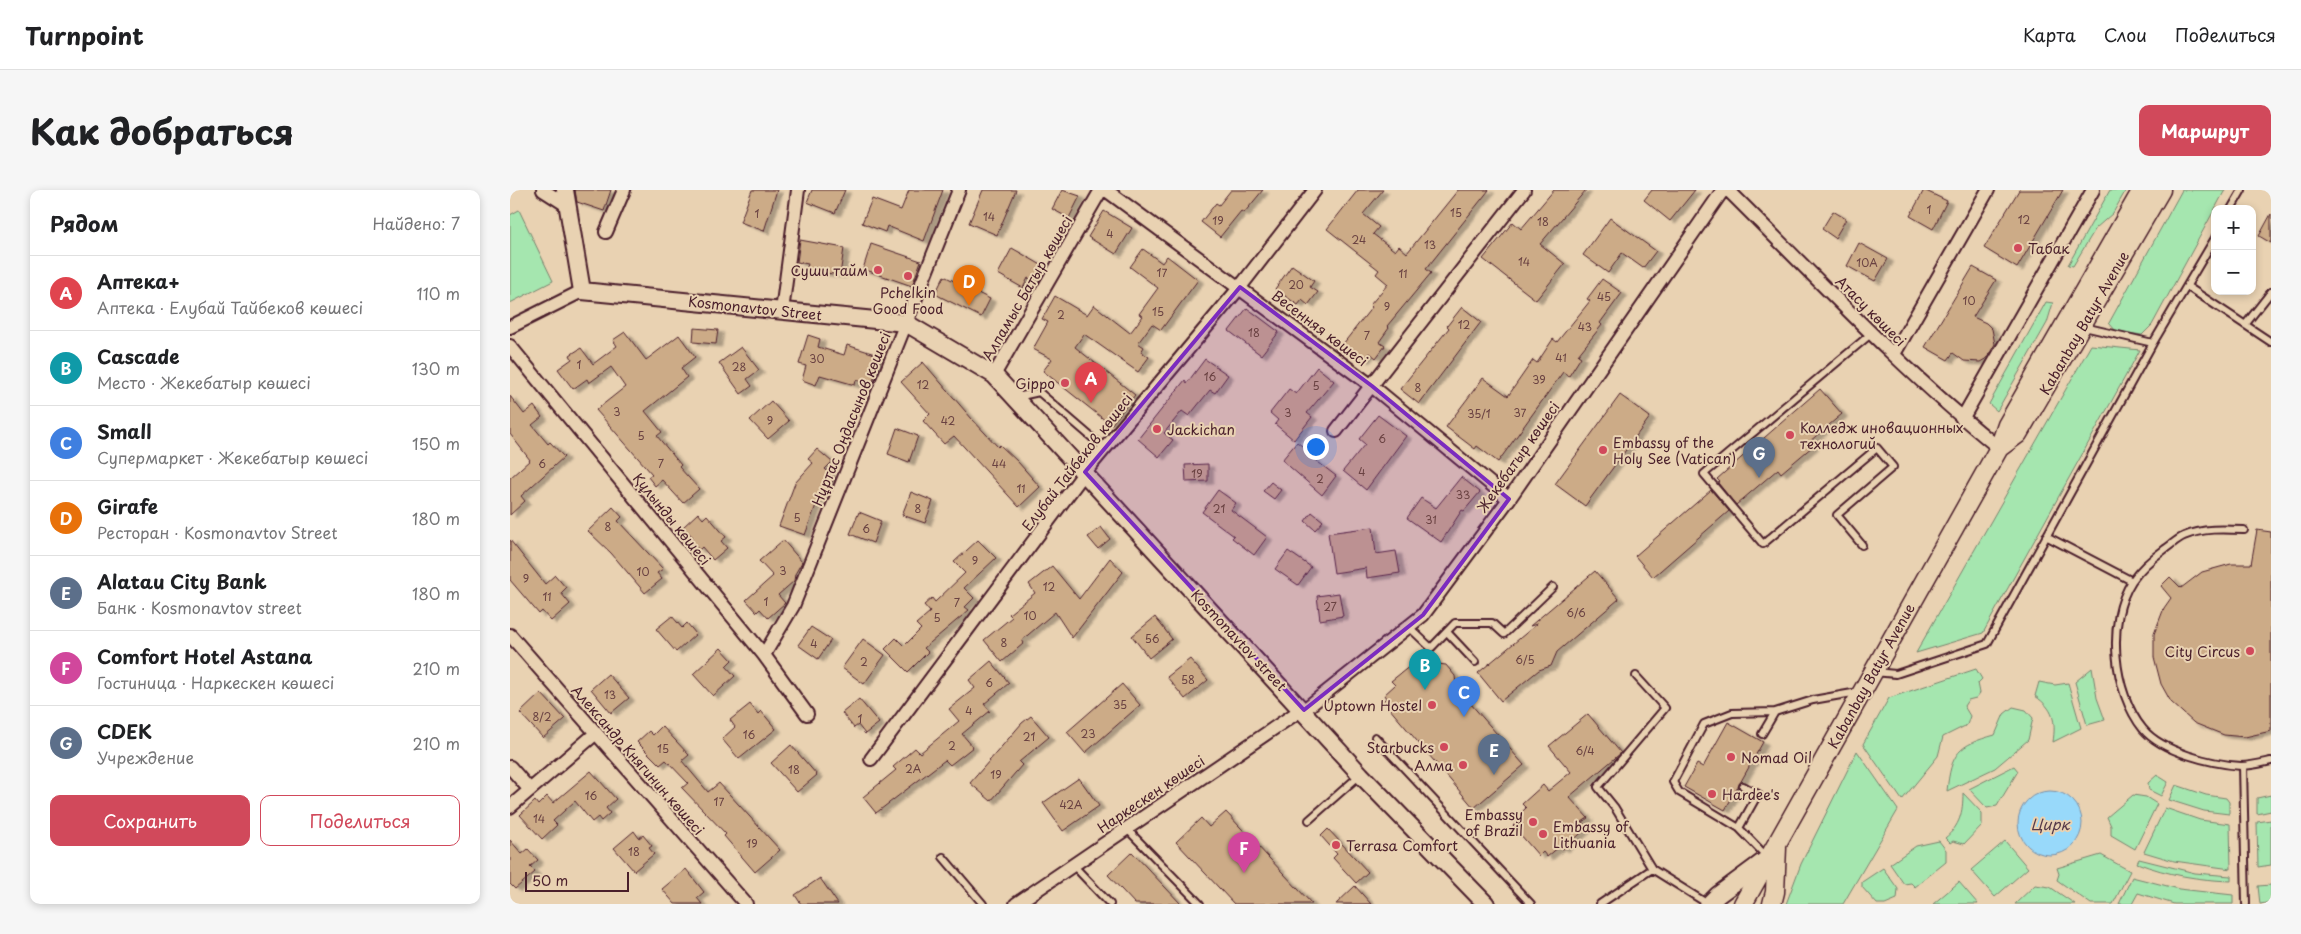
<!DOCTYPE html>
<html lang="ru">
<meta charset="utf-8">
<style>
body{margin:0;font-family:"Playpen Sans",sans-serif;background:#f6f6f6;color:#202124}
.controls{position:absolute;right:15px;top:15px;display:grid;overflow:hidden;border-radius:10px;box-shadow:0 2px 8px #0003}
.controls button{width:45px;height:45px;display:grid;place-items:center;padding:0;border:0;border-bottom:1px solid #e0e0e0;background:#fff;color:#202124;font:25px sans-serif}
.scale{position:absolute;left:15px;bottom:12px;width:104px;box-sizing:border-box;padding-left:5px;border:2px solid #4a1f2b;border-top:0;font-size:14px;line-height:18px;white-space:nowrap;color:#4a1f2b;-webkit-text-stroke:4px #e9d2b2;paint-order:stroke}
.you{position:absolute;left:805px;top:256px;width:18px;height:18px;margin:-12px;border:4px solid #fff;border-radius:50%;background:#1a73e8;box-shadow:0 0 0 8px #1a73e833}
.badge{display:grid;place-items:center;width:32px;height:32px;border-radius:50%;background:#d1495b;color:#fff;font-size:16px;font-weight:700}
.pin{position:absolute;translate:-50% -41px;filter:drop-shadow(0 1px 2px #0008)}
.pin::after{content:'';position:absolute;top:26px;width:18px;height:15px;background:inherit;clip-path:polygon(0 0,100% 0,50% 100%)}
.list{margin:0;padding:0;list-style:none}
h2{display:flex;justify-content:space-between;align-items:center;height:65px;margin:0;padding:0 20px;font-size:21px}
h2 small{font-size:16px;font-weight:400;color:#757577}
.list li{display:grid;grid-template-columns:32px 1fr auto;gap:15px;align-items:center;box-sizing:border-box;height:75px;padding:0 20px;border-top:1px solid #e0e0e0}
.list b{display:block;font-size:19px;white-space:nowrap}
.list p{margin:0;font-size:16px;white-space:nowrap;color:#757577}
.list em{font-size:16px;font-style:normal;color:#757577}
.actions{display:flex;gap:10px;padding:15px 20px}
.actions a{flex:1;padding:11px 0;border:1px solid #d1495b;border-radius:10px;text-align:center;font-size:18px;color:#d1495b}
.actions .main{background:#d1495b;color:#fff}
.map{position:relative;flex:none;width:1761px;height:714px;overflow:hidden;border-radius:10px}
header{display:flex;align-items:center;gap:30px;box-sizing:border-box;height:70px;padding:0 25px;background:#fff;border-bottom:1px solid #e0e0e0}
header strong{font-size:24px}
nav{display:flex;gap:28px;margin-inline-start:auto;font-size:18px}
.intro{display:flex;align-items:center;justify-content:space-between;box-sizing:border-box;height:120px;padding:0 30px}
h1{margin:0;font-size:35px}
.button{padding:12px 22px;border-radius:10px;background:#d1495b;color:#fff;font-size:18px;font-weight:700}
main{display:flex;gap:30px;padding:0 30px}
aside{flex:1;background:#fff;border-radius:10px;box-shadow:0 2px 8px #0003}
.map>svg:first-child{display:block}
</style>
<header>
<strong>Turnpoint</strong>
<nav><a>Карта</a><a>Слои</a><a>Поделиться</a></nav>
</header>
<div class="intro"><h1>Как добраться</h1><a class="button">Маршрут</a></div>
<main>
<aside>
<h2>Рядом<small>Найдено: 7</small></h2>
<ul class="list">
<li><span class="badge" style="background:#e0444e">A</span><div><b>Аптека+</b><p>Аптека · Елубай Тайбеков көшесі</p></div><em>110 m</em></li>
<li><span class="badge" style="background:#0f9aa8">B</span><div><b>Cascade</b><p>Место · Жекебатыр көшесі</p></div><em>130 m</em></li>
<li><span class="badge" style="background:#3f7fe0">C</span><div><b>Small</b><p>Супермаркет · Жекебатыр көшесі</p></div><em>150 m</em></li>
<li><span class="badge" style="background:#e8710a">D</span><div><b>Girafe</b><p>Ресторан · Kosmonavtov Street</p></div><em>180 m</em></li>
<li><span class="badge" style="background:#5c6f8a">E</span><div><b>Alatau City Bank</b><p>Банк · Kosmonavtov street</p></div><em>180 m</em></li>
<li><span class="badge" style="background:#d1479c">F</span><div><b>Comfort Hotel Astana</b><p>Гостиница · Наркескен көшесі</p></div><em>210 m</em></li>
<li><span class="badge" style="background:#5c6f8a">G</span><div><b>CDEK</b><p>Учреждение</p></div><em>210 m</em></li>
</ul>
<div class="actions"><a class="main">Сохранить</a><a>Поделиться</a></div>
</aside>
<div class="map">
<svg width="1761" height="714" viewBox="0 0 1761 714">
<defs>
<filter id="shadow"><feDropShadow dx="5.5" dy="3" stdDeviation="1" flood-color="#0004"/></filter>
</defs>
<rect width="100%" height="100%" fill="#e9d2b2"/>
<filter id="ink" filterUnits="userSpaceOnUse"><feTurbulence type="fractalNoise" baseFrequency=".02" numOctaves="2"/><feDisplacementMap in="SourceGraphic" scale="10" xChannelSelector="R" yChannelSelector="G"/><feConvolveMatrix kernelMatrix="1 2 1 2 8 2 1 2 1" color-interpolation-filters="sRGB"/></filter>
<g filter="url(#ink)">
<path fill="#a5e6af" stroke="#78826d" d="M1600,0H1616L1603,23L1586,38L1563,76L1558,75Z
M1672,0H1715L1642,135L1632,145L1606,141L1599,133Z
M9,20L43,91L0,113V25Z
M1536,112L1543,113L1537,133L1487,221L1479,214Z
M1581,155L1630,160L1473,443L1406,463Z
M1582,478L1587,508L1595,530L1577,535L1565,492Z
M1466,479L1472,489L1468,493L1470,503L1466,508L1458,510L1454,516L1460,526L1457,535L1433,547L1428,566L1392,610L1353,554L1379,508Z
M1529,492L1545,495L1558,493L1571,538L1543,552C1546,531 1544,519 1525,506Z
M1503,517L1516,520L1523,528L1518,550L1485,578L1437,601C1441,563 1448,555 1485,545L1494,524Z
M1347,561L1388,620L1333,714H1276L1291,674Z
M1504,576L1508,581L1487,616L1477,618L1459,599Z
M1647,585L1658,592L1651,606L1639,600L1638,593Z
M1666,595L1696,605L1716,608L1719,612V624L1694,621L1659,610Z
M1453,603L1472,623V635L1454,654L1443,651L1440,653L1435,648C1450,636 1453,622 1453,603Z
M1623,605L1636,607L1647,614L1625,659L1601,645V636L1597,627Z
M1761,605V621L1747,624V608Z
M1655,618L1690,630L1720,634L1721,679L1664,671L1634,662Z
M1761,630V675L1748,677L1747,632Z
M1429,651L1436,660V672L1405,697L1401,693L1394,694L1380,674L1406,656Z
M1495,651L1518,678L1485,707L1461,680Z
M1591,665L1620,681L1603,714H1581L1547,690L1549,684L1547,678Z
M1629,669L1685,683L1721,686V691C1689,690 1658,685 1627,673Z
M1373,678L1388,699L1387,709L1375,714H1367L1352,697V692Z
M1622,687L1669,699L1723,705V714H1664L1628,703L1622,714H1609Z
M1449,692L1468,714H1423Z
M1525,695L1540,697L1565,714H1505Z
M1761,695V712L1750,714L1748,696Z"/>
<path fill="#98d9fa" stroke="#798fa7" d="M1508 633a32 32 0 1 1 64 0a32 32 0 1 1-64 0Z"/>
<path fill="#ccab87" stroke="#4a1f2b" filter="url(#shadow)" d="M65,0H101L94,21L67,12Z
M242,0H267L254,41L230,32Z
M302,0H335L325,23L297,12Z
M399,0H433L414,51L377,36L375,42L352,33L362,9L391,20Z
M473,0H506L487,45L459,33Z
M552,0L570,6L559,28L542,19Z
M721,0H753L734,23L731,21L710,47L691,32L706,13L709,15Z
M848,0H873L853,24L869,37L863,44L885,61L889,56L897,63L948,0H979L916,79L921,83L877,136L879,138L869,152L875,156L866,168L860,163L854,170L833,154L862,117L860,115L878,94L866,84L869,80L817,39Z
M1044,0H1076L1030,54L1055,74L1026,110L973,69L1003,32L1011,39Z
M1142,0H1185L1160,31L1134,10Z
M1414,0L1437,11L1423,39L1400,26Z
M1509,0H1553L1507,78L1474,58Z
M594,21L622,38L606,64L578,47Z
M1323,21L1336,29L1325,48L1312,39Z
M1761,24V53L1749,46Z
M1100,28L1146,61L1133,78L1112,63L1098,83L1073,65Z
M290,50L334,58L330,85L296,80L298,74L287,72Z
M1349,53L1378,69L1365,91L1337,76Z
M361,54L411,71L402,96L353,79Z
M502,58L533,76L524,91L518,88L513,98L488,84Z
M633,59L652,73L657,66L688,90L651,140L642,134L628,153L634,157L631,162L639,167L628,182L574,144L565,157L625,205L601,235L533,181L542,169L523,159L538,132L532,129L545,106L577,125L584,115L620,143L633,126L629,124L648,98L620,77Z
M782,75L804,91L800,97L808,102L798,115L792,110L788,115L765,99Z
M1463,77L1486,90L1463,127L1476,133L1482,139L1485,154L1477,168L1470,172L1454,171L1443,163L1438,170L1415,157Z
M434,86L480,109L471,127L425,104Z
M1092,89L1112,103L1090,133L1092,135L1068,165L1071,167L1059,186L1053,182L988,272L967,256L965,259L936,237L973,188L998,206L1023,170L1027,173L1043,149L1047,152L1080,111L1077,109Z
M952,117L971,132L909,214L890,199L939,138L937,136Z
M737,118L769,142L751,165L719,141Z
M184,138L208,140L206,154L183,152Z
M115,142L136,170L169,145L185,167L171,178L177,187L135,221L152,242L147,246L171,275L169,277L189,299L173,313L152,290L145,296L138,287L142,284L86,220L115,197L101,177L79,193L77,189L63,199L48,179L62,169L60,165L71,158L83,174L107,156L103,150Z
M298,145L310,149L308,157L334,165L337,155L371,166L362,195L346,190L345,195L310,185L306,195L292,190L296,176L289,174Z
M231,157L249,180L237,189L242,196L231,204L209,173Z
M695,169L718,185L705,203L700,200L679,226L672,221L654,243L663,250L649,267L628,249L675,190L677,193Z
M413,172L462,229L488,257L490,255L508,272L530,297L509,317L444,246L434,254L413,231L420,224L391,192Z
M807,177L824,191L797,223L802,227L784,250L765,234L768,230L760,223L779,199L786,204Z
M1310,199L1332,224L1299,252L1303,256L1271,283L1268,279L1226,315L1208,293L1210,292L1207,289Z
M1110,205L1140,227L1075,316L1045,294Z
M0,206L14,224L24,216L32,227L22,235L38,254L40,252L54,267L11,306L15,311L0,325V288L20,270L0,244Z
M261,211L279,231L258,249L240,230Z
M868,225L896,246L856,300L833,281L855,254L849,249Z
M387,238L408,246L399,272L378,264Z
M787,252L805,266L804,269L826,286L812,305L772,270Z
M307,259L322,272L315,279L325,288L309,307L295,345L269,336L285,293L303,273L298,269Z
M698,274V291L676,292L675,275Z
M951,287L970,302L954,321L952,320L931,352L897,328L911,308L926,318Z
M761,292L771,300L764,309L753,301Z
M708,300L726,313L721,320L757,347L744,365L722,348L724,346L692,322Z
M1201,300L1219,321L1143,387L1125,366Z
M401,302L423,311L415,333L392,325Z
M103,317L112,327L108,331L153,379L147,383L152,389L135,403L101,363L78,341Z
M349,322L371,331L363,353L340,344Z
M802,322L813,331L805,340L795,331Z
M188,323L193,329L197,325L216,347L211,351L217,358L203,370L192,357L189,360L181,351L184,348L173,337Z
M591,337L600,349L588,359L578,347Z
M863,337L866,364L886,361L890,383L857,388L856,378L824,383L818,343Z
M1747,340L1761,342V541L1735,547L1714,545L1684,533L1661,512L1651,494L1644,467V444L1654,418L1661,408L1651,396L1660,387L1671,398L1692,382L1721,374H1741Z
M0,350L35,394L45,385L56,398L51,403L60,414L41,431L32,421L29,424L0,390Z
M273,350L292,372L285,384L284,391L268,405L275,413L258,428L250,419L247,422L236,410L263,386L249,371Z
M468,350L486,368L454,398L464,408L455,417L459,420L414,458L418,462L398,482L375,459L386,448L394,456L411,439L406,434L420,422L414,415L422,408L425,412L455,383L444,372Z
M778,361L801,377L788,395L765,379Z
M600,368L613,382L562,448L545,422L512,450L514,453L492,472L474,450L502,427L499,424L525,403L519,394L542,376L569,409Z
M1085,381L1109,409L1047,462L1041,476L1029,480L991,511L968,483L1027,434L1020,436Z
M829,403L833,426L810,430L807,406Z
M162,426L172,438L177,433L186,444L166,462L146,439Z
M645,427L662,449L639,468L622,446Z
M301,437L321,450L308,469L288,455Z
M353,449L375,465L354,494L332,478Z
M211,458L222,470L216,476L225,486L203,506L183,484Z
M921,465L928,474L936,475L945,486L946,495L953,505L1014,575L964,618L873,511L876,508L874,505L885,495L881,491L905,472L907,476Z
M680,469L698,490L675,509L657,487Z
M481,471L499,493L474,514L480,521L452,544L463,557L440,575L435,570L366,623L353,607L386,580L383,577L405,558L410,563L449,531L439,519L465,498L459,490Z
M98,484L119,508L101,523L81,499Z
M612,494L630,515L575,563L557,542Z
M31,503L55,529L33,548L10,523Z
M349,509L369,533L355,544L348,535L344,538L332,523Z
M240,514L248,524L251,521L266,539L229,569L212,549L225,537L220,530Z
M1078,524L1111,563L1059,607L1078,628L1072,632L1077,638L1053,659L1050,656L1037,667L1033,662L1029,666L1003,636L1006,633L1003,630L1016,618L1012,614L1033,595L1038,601L1061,582L1039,556Z
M521,526L539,547L509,572L512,575L481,611L460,593L512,533Z
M1218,532L1253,552L1215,620L1174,597L1187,574L1193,577Z
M152,536L179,565L172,571L198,602L209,593L270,660L245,682L214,646L216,644L172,598L178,593L156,570L150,575L127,552L139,541L143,545Z
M281,555L307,585L287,602L261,573Z
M81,581L106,609L96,618L100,623L91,631L88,627L82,632L65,611L43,631L47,635L32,649L10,625L25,611L28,615L37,606L43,613Z
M569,588L589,616L553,641L533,613Z
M716,622L802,714H724L666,652L691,628L699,637Z
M818,639L858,682L846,693L823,668L827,664L811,646Z
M124,641L129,648L133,645L142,656L139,658L144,664L124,681L104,658Z
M0,650L12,664L18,659L28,670L20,677L25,682L5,699L0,694Z
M622,662L671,714H625L598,685Z
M176,679L194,702L187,708L192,714H165L152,699Z
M310,688L328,714H291L285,705Z
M845,696L861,714H826Z"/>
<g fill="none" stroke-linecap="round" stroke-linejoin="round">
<defs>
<path id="service" d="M1721,19L1732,0
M1678,97L1761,152
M1735,135L1761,102
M1574,137L1643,153
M507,207L529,202L594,258
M1734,340C1713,339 1693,338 1674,346C1667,349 1661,355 1655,359C1644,367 1630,379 1622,391C1596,431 1603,502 1633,539C1652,562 1702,574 1731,576C1740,576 1752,573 1761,571
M1536,346L1622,391
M1352,355L1327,325L1383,277L1367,258L1253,354L1194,284L1362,143
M898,436L921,458L945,433H982L994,444L1043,397
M937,442L965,472
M1364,482L1386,484L1477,454L1643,153L1705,48
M1126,486L1155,518L1088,597L1105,618L1142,679
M1252,544L1265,522L1303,510L1348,502
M865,547L1021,714
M1733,576L1736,714
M1233,596L1248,604L1229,638L1257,667
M799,630L850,585
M616,638L690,714
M1229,638L1169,602L1163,592L1194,534L1222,523L1265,522
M433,667L473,714
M563,675L600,714
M1090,714L1142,679L1198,714"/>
<path id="minor" d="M33,0L58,16
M596,0L862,196L999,309
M1218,0C1306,87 1392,180 1489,258
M96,42L114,0
M272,121L288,0
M0,137L72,101
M0,156L254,465L297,524
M1384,164L1478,0
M484,185L591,0
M1452,229L1583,0
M826,241L1014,0
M0,445L236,714
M254,465L283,416L449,0
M361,569L575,282L730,97L805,0
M0,577L20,600
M0,617L85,544
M506,714L785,524L794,520L913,425L999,309L1213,0"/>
<path id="tertiary" d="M55,0L72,101L396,133L484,185L851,585L976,714
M1199,714L1208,705L1258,668"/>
<path id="secondary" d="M1489,258L1508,244L1651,0
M1233,714L1489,258L1497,235L1632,0
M1262,714L1265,702L1267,657"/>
</defs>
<use href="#service" stroke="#4a1f2b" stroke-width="10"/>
<use href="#minor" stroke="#4a1f2b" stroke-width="16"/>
<use href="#tertiary" stroke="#4a1f2b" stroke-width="20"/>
<use href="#secondary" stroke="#4a1f2b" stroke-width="21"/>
<use href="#service" stroke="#e9d2b2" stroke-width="6"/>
<use href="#minor" stroke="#e9d2b2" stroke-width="12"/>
<use href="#tertiary" stroke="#e9d2b2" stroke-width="16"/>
<use href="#secondary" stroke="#e9d2b2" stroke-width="18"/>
</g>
</g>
<path fill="#7b2cbf" fill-opacity="0.2" stroke="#7b2cbf" stroke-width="4" stroke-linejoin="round" d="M730,97L862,196L999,309L913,425L794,520L575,282Z"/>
<g fill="#d1495b" stroke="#e9d2b2" stroke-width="2">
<circle cx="1508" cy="58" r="5"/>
<circle cx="368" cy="80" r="5"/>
<circle cx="398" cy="86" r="5"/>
<circle cx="555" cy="193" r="5"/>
<circle cx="647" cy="239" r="5"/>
<circle cx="1280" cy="245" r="5"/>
<circle cx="1093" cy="260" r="5"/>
<circle cx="1740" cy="461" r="5"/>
<circle cx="922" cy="515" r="5"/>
<circle cx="934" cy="557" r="5"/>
<circle cx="1221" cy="567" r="5"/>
<circle cx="953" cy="575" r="5"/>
<circle cx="1202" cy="604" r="5"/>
<circle cx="1023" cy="632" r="5"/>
<circle cx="1033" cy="644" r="5"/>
<circle cx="826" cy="655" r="5"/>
</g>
<g text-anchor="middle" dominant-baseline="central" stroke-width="4" stroke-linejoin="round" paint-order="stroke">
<g font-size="11" fill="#6a4242">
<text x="1419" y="19">1</text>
<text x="946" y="22">15</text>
<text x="247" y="23">1</text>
<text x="479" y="26">14</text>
<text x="1514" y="29">12</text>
<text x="708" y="30">19</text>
<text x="1033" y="31">18</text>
<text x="600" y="43">4</text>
<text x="849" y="49">24</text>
<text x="920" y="54">13</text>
<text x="1014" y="71">14</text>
<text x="1357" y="72">10А</text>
<text x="652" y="82">17</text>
<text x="893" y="83">11</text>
<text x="786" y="94">20</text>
<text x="1094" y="106">45</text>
<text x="1459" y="110">10</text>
<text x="877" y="116">9</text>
<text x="648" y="121">15</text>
<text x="551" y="124">2</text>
<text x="954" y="134">12</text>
<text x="1075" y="136">43</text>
<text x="744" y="142">18</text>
<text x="857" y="145">7</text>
<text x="1051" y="167">41</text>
<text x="307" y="168">30</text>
<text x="69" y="174">1</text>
<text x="229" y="176">28</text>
<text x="700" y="186">16</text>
<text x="1029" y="189">39</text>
<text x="413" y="194">12</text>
<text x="806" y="195">5</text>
<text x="908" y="197">8</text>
<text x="107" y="221">3</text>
<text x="778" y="222">3</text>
<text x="1010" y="222">37</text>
<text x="969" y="223">35/1</text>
<text x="260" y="230">9</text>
<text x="438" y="230">42</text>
<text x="131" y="245">5</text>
<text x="872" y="248">6</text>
<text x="32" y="273">6</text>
<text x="151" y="273">7</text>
<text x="489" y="273">44</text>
<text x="852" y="281">4</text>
<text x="687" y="283">19</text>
<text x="810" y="288">2</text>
<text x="511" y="298">11</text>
<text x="953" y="304">33</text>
<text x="408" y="318">8</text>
<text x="709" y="318">21</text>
<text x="287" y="327">5</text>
<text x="921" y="329">31</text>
<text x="98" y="336">8</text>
<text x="356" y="338">6</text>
<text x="465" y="370">9</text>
<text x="273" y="380">3</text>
<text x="133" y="381">10</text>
<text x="16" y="388">9</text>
<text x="539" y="396">12</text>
<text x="37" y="406">11</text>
<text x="256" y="411">1</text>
<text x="447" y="412">7</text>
<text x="820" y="416">27</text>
<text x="1066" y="422">6/6</text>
<text x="520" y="425">10</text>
<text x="427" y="427">5</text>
<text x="642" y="448">56</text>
<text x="494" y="452">8</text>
<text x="304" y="453">4</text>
<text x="1015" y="469">6/5</text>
<text x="354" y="471">2</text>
<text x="678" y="489">58</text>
<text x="479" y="492">6</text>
<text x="100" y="504">13</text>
<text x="610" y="514">35</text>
<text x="459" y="520">4</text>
<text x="32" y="526">8/2</text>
<text x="350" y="528">1</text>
<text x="578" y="543">23</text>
<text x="239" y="544">16</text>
<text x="519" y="546">21</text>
<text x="442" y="555">2</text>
<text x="153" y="558">15</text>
<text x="1075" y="560">6/4</text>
<text x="403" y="578">2А</text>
<text x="284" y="579">18</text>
<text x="486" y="584">19</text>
<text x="81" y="605">16</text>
<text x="209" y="611">17</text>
<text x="561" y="614">42А</text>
<text x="29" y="628">14</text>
<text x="242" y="653">19</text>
<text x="124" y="661">18</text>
</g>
<g font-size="14" fill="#4a1f2b" stroke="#e9d2b2" text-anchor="start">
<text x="1518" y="58">Табак</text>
<text x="358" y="80" text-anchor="end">Суши тайм</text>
<text x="398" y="102" text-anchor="middle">Pchelkin<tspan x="398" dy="16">Good Food</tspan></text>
<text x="545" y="193" text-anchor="end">Gippo</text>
<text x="1290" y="237">Колледж иновационных<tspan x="1290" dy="16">технологий</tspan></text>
<text x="657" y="239">Jackichan</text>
<text x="1103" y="252">Embassy of the<tspan x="1103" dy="16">Holy See (Vatican)</tspan></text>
<text x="1730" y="461" text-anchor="end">City Circus</text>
<text x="912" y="515" text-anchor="end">Uptown Hostel</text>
<text x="924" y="557" text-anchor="end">Starbucks</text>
<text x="1231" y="567">Nomad Oil</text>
<text x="943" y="575" text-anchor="end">Алма</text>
<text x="1212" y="604">Hardee's</text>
<text x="1013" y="624" text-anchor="end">Embassy<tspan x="1013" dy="16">of Brazil</tspan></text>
<text x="1043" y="636">Embassy of<tspan x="1043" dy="16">Lithuania</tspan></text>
<text x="836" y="655">Terrasa Comfort</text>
</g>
<g font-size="14" fill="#4a1f2b" stroke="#e9d2b2">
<text transform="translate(517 98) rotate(-60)">Алпамыс Батыр көшесі</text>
<text transform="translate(245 118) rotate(6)">Kosmonavtov Street</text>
<text transform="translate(1361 121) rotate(45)">Атасу көшесі</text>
<text transform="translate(1574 133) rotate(-60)">Kabanbay Batyr Avenue</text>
<text transform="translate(810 138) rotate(37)">Весенняя көшесі</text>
<text transform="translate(341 229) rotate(-68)">Нұртас Оңдасынов көшесі</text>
<text transform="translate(1008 267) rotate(-55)">Жекебатыр көшесі</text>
<text transform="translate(567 272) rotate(-52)">Елубай Тайбеков көшесі</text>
<text transform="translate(162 329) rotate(51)">Құлынды көшесі</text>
<text transform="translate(729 450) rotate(47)">Kosmonavtov street</text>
<text transform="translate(1361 486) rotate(-61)">Kabanbay Batyr Avenue</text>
<text transform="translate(128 570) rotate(49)">Александр Княгинин көшесі</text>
<text transform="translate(641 604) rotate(-34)">Наркескен көшесі</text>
</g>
<g font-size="15" font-style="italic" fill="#563b4a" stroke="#e9d2b2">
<text x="1540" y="633">Цирк</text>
</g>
</g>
</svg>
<div class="controls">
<button>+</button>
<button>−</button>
</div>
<div class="scale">50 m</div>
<div class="you"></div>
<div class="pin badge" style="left:581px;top:213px;background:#e0444e">A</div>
<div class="pin badge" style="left:915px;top:500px;background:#0f9aa8">B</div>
<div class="pin badge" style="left:954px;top:527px;background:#3f7fe0">C</div>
<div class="pin badge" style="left:459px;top:116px;background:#e8710a">D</div>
<div class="pin badge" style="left:984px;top:585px;background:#5c6f8a">E</div>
<div class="pin badge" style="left:734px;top:683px;background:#d1479c">F</div>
<div class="pin badge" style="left:1249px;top:288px;background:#5c6f8a">G</div>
</div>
</main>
